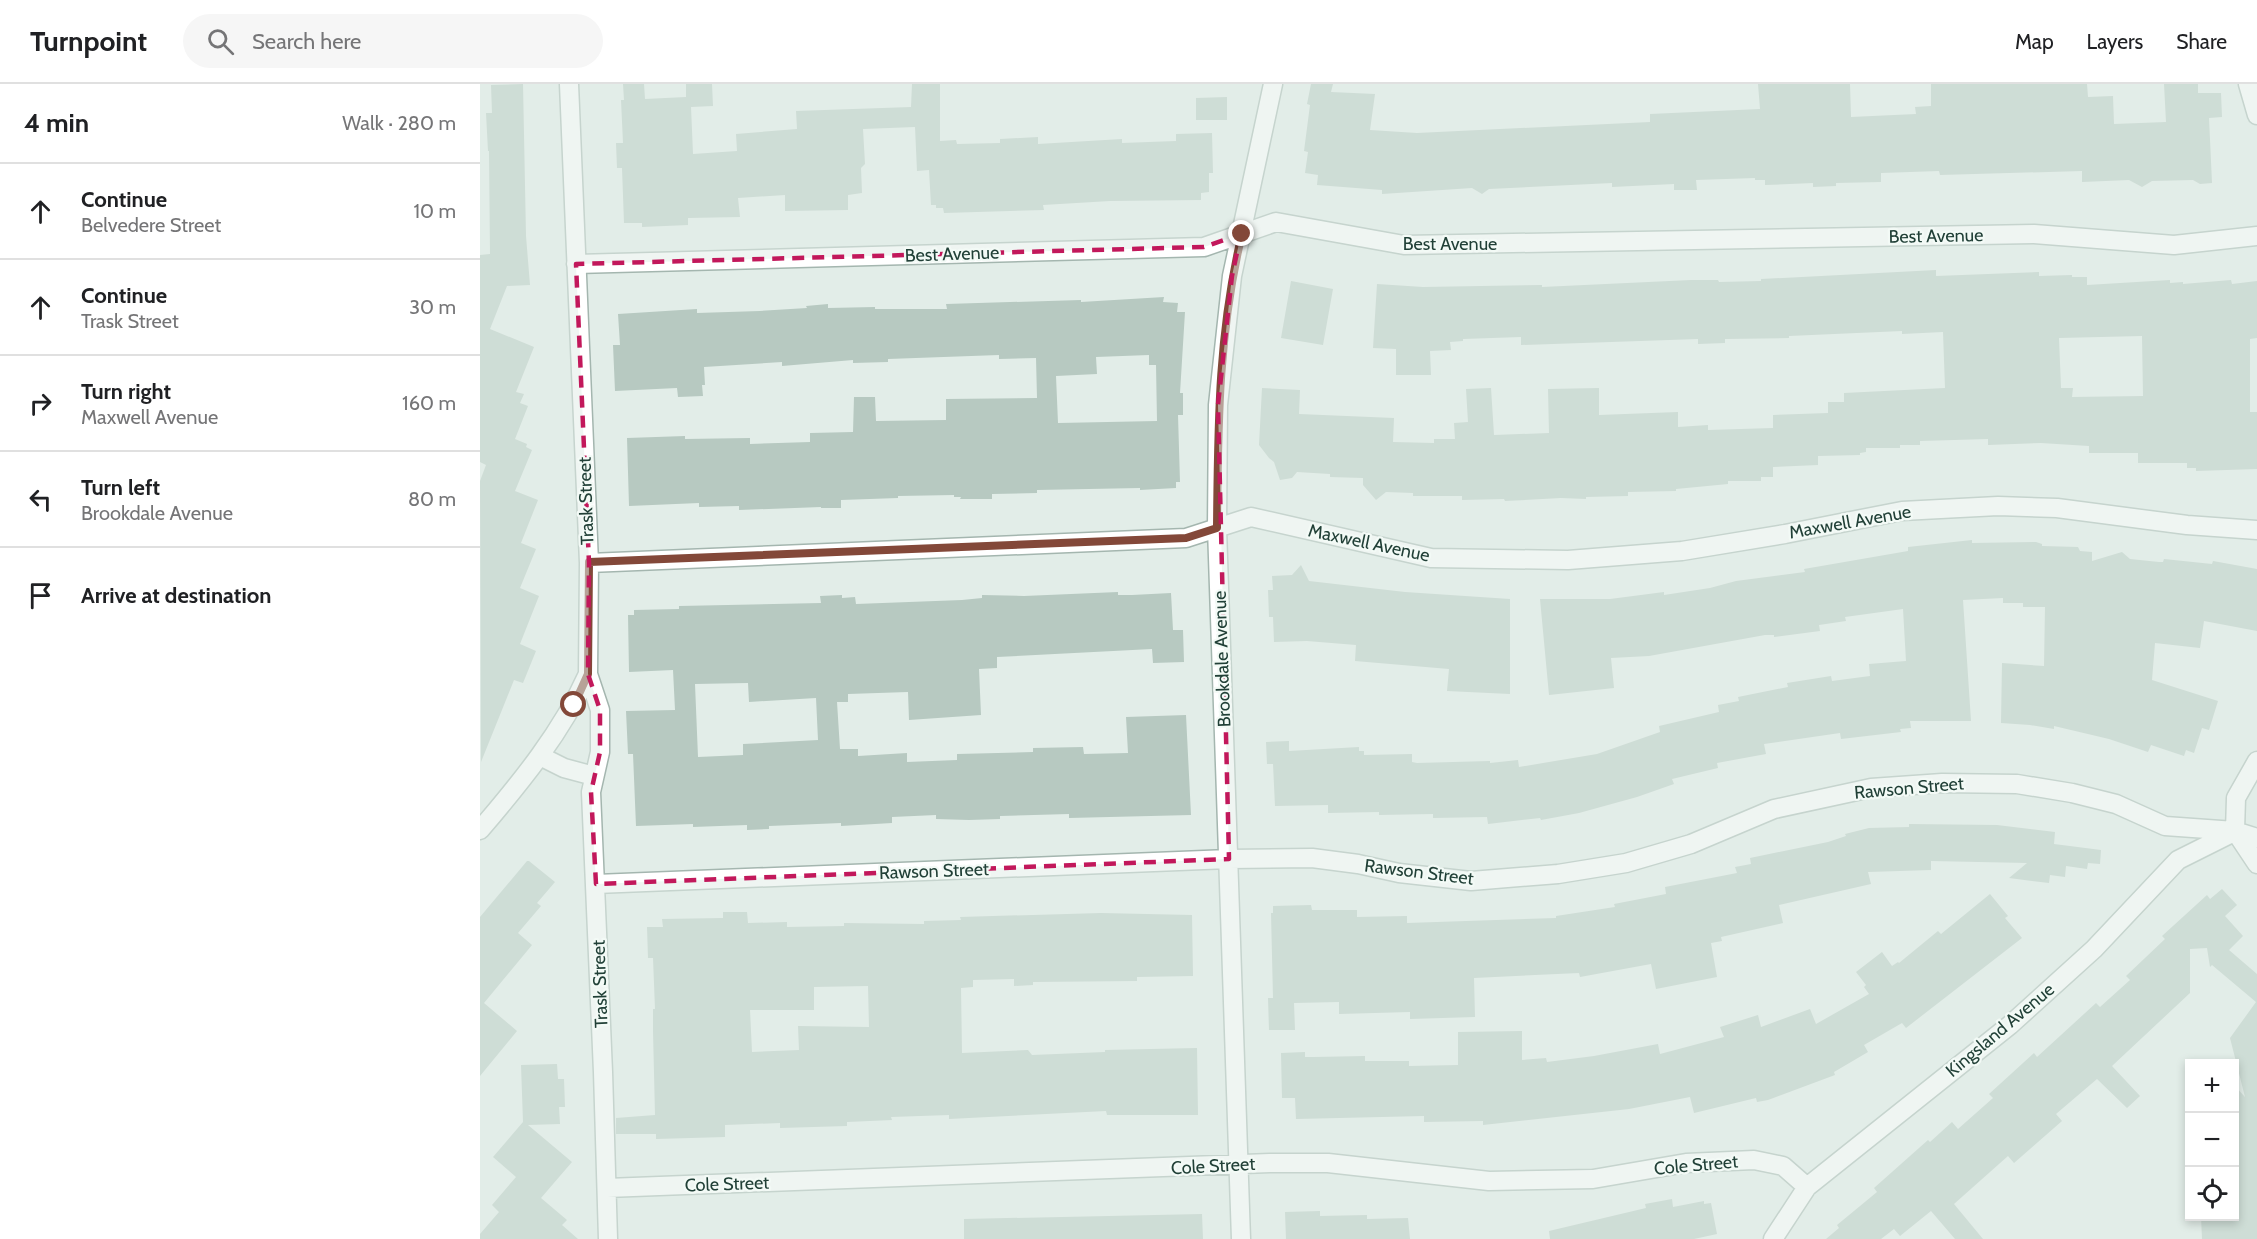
<!DOCTYPE html>
<meta charset="utf-8">
<style>
body{margin:0;font-family:Cabin,sans-serif;background:#f6f6f6;color:#202124}
.controls{position:absolute;right:18px;bottom:18px;display:grid;overflow:hidden;border-radius:0px;box-shadow:0 3px 9px #0003}
.controls button{width:54px;height:54px;display:grid;place-items:center;padding:0;border:0;border-bottom:2px solid #e0e0e0;background:#fff;color:#202124;font:30px sans-serif}
.stop{position:absolute;width:18px;height:18px;margin:-14px;border:4px solid #834839;border-radius:50%;background:#fff}
.stop.end{background:#834839;border-color:#fff;box-shadow:0 2px 6px #0008}
.list{margin:0;padding:0;list-style:none}
h2{display:flex;justify-content:space-between;align-items:center;height:78px;margin:0;padding:0 24px;font-size:26px}
h2 small{font-size:20px;font-weight:400;color:#757577}
.list li{display:grid;grid-template-columns:39px 1fr auto;gap:18px;align-items:center;box-sizing:border-box;height:96px;padding:0 24px;border-top:2px solid #e0e0e0}
.list b{display:block;font-size:22px;white-space:nowrap}
.list p{margin:0;font-size:20px;white-space:nowrap;color:#757577}
.list em{font-size:20px;font-style:normal;color:#757577}
.icon{flex:none;width:33px;height:33px;fill:none;stroke:currentColor;stroke-width:2;stroke-linecap:round;stroke-linejoin:round}
.map{position:relative;flex:none;width:1777px;height:1155px;overflow:hidden}
header{display:flex;align-items:center;gap:36px;box-sizing:border-box;height:84px;padding:0 30px;background:#fff;border-bottom:2px solid #e0e0e0}
header strong{font-size:28px}
nav{display:flex;gap:33px;margin-inline-start:auto;font-size:21px}
.search{width:420px;height:54px;background:#f6f6f6;display:flex;align-items:center;gap:15px;box-sizing:border-box;padding:0 21px;border-radius:33px;color:#757577;font-size:22px}
main{display:flex}
aside{flex:1;background:#fff}
.map>svg:first-child{display:block}
</style>
<header>
<strong>Turnpoint</strong>
<div class="search"><svg class="icon" aria-label="search" viewBox="0 0 24 24"><circle cx="10" cy="10" r="6"/><path d="M15 15l6 6"/></svg>Search here</div>
<nav><a>Map</a><a>Layers</a><a>Share</a></nav>
</header>
<main>
<aside>
<h2>4 min<small>Walk · 280 m</small></h2>
<ul class="list">
<li><svg class="icon" aria-label="ahead" viewBox="0 0 24 24"><path d="M12 20V5M6 11l6-6 6 6"/></svg><div><b>Continue</b><p>Belvedere Street</p></div><em>10 m</em></li>
<li><svg class="icon" aria-label="ahead" viewBox="0 0 24 24"><path d="M12 20V5M6 11l6-6 6 6"/></svg><div><b>Continue</b><p>Trask Street</p></div><em>30 m</em></li>
<li><svg class="icon" aria-label="right" viewBox="0 0 24 24"><path d="M7 20v-9h11M14 6l5 5-5 5"/></svg><div><b>Turn right</b><p>Maxwell Avenue</p></div><em>160 m</em></li>
<li><svg class="icon" aria-label="left" viewBox="0 0 24 24"><path d="M17 20v-9H6M10 6l-5 5 5 5"/></svg><div><b>Turn left</b><p>Brookdale Avenue</p></div><em>80 m</em></li>
<li><svg class="icon" aria-label="arrive" viewBox="0 0 24 24"><path d="M6 21V4h12l-3 4 3 4H6"/></svg><div><b>Arrive at destination</b></div></li>
</ul>
</aside>
<div class="map">
<svg width="1777" height="1155" viewBox="0 0 1777 1155">
<rect width="100%" height="100%" fill="#e2ede8"/>
<path fill="#b7c9c1" fill-rule="evenodd" d="M43,0L46,152L50,201L27,202L10,245L54,263L36,308L44,310L40,319L48,322L35,355L47,360L46,363L52,366L35,407L58,416L41,459L56,465L40,504L59,512L40,560L56,567L43,599L34,596L1,678L0,397L6,381L0,378V171L10,170L9,67H8L6,29H12L11,1Z
M143,0H164L165,15L206,13V0H232L233,22L211,23L213,70L257,67L256,50L317,45L316,27L431,23L432,0H460V57L476,56L477,60L520,59V55L558,53V60L642,55V59L696,57V50L732,49L733,89H729V108L721,109V116L630,117L563,121L564,126L464,129L463,124H456V121H451L449,86L437,87L435,43L383,45L385,80L381,84L382,109L368,111V126L305,127V111L258,114L260,133L208,134V141L162,143V139H144L142,84H137L136,59H143L141,16H144Z
M831,0H853L851,8L895,10L890,46L937,49L1170,38V30L1280,25L1278,0H1370L1371,33L1436,30L1435,23L1451,22V0H1607L1608,13L1633,12L1634,40L1686,38L1684,0H1718V9H1741L1742,33L1729,34L1732,99L1720,100L1713,96L1672,97L1662,103L1649,96L1602,98V87L1460,91L1459,87L1401,89V98L1356,99V102L1333,103V99L1285,101V96H1275V94L1216,96L1217,106H1194V100L1132,103V99L1009,105L1002,110L992,104L902,110V106L837,101L838,91L825,89L828,68L824,67L830,21L827,20Z
M747,13V36H716V14Z
M1456,186V192L1559,188V192L1592,191V193H1607V201L1690,196V199L1703,198V200L1751,196L1752,200L1777,197V254L1770,255V328H1777V385L1716,387V384H1707V379H1658V369H1609V362L1561,359L1508,361V355L1440,357V361H1420V364H1386V368L1380,369V371L1338,372V381L1293,383V393H1281V397H1248V400L1196,405V407L1148,408V412L1106,413V415L1081,414L1025,417L1024,415L982,416V412H933V409L906,408L896,416L883,401V394L850,393V390L817,388L812,394L800,396L794,378L789,374L779,361L782,304L820,306L819,330L914,334L913,358L954,359V355H975L974,339L988,338L986,305L1011,304L1014,351L1069,349L1068,305L1119,304V331L1198,328V343L1228,341V346L1293,344V331L1348,329V318H1364V309L1465,304L1463,248L1422,250V247L1309,252V254L1245,255V259L1218,260V255L1041,261V253L983,255V257L970,258L971,266L950,267L951,291H916V265L893,264L897,200L943,203L1062,201V203L1211,196H1238L1239,198L1281,197V195ZM1662,252L1663,312L1592,313L1593,304H1581L1579,254Z
M811,197L853,205L843,261L801,254Z
M684,213L683,218L698,219L697,228H705L700,309H703V331H698L700,398H696V404L660,406V404L557,406V409L512,410V415H480L481,413H474V411L418,412V414L361,416V424H341V423L259,426V422L219,423V419L149,422L147,354L205,352V355L270,354V360L330,358V349L373,348L374,313H395L396,337L466,336V315L557,314L556,274L519,275V271L408,275V278L373,279V276L302,282V278L224,283L225,301H222L223,312L198,313L197,304L135,307L133,261H140L138,230L217,225V229L280,227L327,224L326,222L348,220V224L395,223V225H467L466,220L601,216V218ZM669,271V281H676L677,337L578,339L576,292L617,290L616,273Z
M1492,456V459L1556,458L1562,460V462L1598,463L1600,467L1612,468V477L1642,468L1650,475L1679,478H1683L1684,475L1732,480L1733,477L1777,485V547L1724,537L1720,564L1675,559L1672,596L1738,617L1729,646L1722,644L1714,669L1706,666L1704,672L1671,661L1668,668L1629,655L1574,642V645L1550,641L1521,639L1522,579L1564,582L1565,523H1543V519H1523V514L1483,516L1491,637H1430L1431,644L1420,645L1421,648L1361,655L1360,649L1284,660L1286,670L1237,679L1238,684L1192,695L1194,700L1157,713L1099,729L1061,736L1060,734L1008,740L1007,733L953,734V730L899,731V728L848,729V721L795,722L793,680H787L786,658L809,657V667L879,663V667H884V671L932,670V678L937,679L1010,677V679L1038,676L1039,683L1117,670L1180,648L1179,642L1239,628L1238,621L1259,617L1258,613L1308,603L1307,599L1351,592L1352,597L1390,592L1389,580L1426,577L1423,525L1365,533L1366,537L1339,541L1340,547L1294,553V551H1285L1169,572L1131,574L1134,604L1069,611L1060,515H1130L1184,508V511L1230,504L1256,497L1325,488L1324,485L1428,467V463Z
M821,481L829,497L925,508L1030,515V610L967,607L969,585L875,577L876,561L827,557L794,558L793,533H789L788,506H793L792,492L812,491Z
M638,508V511H652L691,509L693,546H703L704,578L673,579L672,565L517,573V584L499,585L501,631L429,636L428,608L368,610V618H357L360,665H378V672L427,669V678L477,676V670L553,668V664L603,663L604,670L648,669L646,633L706,631L711,731L589,734V730L520,732V735L489,736L456,735V731L412,733V739L361,742V739L289,742V745L267,746V741L213,743V740L156,742L153,670H148L146,627L195,626L193,586L149,588L148,531H154V526L199,525V522L341,519L340,512L362,511V514L375,513L376,520L482,516L502,514V511L544,512ZM268,599L269,618L336,614L338,656L263,660V671L218,673L215,600Z
M1429,740L1517,741L1575,748L1574,760L1621,766L1620,780L1608,779L1607,785L1586,782L1585,793L1570,791L1569,799L1529,794L1547,779L1451,777V786L1388,788L1391,800L1299,821L1303,839L1241,853L1242,857L1231,859L1237,893L1176,905L1171,880L1100,893L1099,889L994,894L995,933L930,935V928L859,930V918L814,919L815,946H789L788,914H793L791,829H793V822L831,821L832,826H877V833L927,832V839L1076,834V832L1135,823L1134,820L1186,810L1185,803L1257,789L1255,783L1271,780L1270,774L1348,758L1366,752L1365,750L1389,744L1429,743Z
M47,777H49L75,798L57,819L61,822L38,849L52,861L4,919L37,947L0,992V833Z
M1742,805L1757,821L1745,832L1763,852L1749,866L1777,890V1155H1722L1721,1132H1755V1002L1765,1013L1750,954L1776,918L1732,881L1730,883L1727,864L1710,865V909L1632,982L1660,1012L1647,1024L1617,995L1576,1030L1582,1037L1534,1079L1528,1072L1474,1120L1503,1155H1475L1451,1127L1420,1152L1414,1145L1401,1155H1346L1359,1144L1357,1141L1397,1108L1394,1104L1448,1056L1450,1058L1472,1038L1478,1045L1513,1014L1509,1010L1554,969L1557,973L1616,919L1620,923L1650,896L1646,892L1685,855L1682,852L1727,811L1730,815Z
M1510,810L1528,832L1525,834L1542,854L1426,944L1422,939L1384,961L1388,968L1354,988L1355,991L1288,1016L1277,1018L1276,1014L1214,1029L1210,1013L1149,1025L1003,1041V1037L944,1038V1032L816,1035L815,1014H802L801,969L825,968V973H834L885,972V977H929V982L978,981V948L1042,947V976L1066,974L1067,978L1114,972L1178,960L1180,970L1244,953L1240,943L1278,931L1281,943L1330,925L1336,940L1389,910L1384,903L1386,901L1376,888L1402,868L1412,882L1418,878L1419,879L1458,847L1461,850Z
M243,828H267L268,839L307,838V843L364,842V839L444,840V837L481,836L480,833L621,829L712,831L713,892L657,893V897L553,898V901L534,902V895L493,896V903L481,904L482,969L548,966L552,971L625,968V966L717,964L718,1031H627L626,1027L469,1035V1031L411,1033L412,1036L367,1038V1042L300,1044V1039L245,1041V1053L176,1055V1050H136V1034L175,1031L173,947V925H175L173,874H168L167,843H183L182,835L243,834ZM388,902L389,943L318,942L319,966L272,968L270,926H334V903Z
M77,980L78,995H84L85,1023H79L80,1040L48,1041L92,1078L61,1114L87,1136L82,1141L98,1155H0V1150L19,1128L12,1121L36,1093L13,1073L43,1038L41,981Z
M1192,1115L1193,1123L1224,1117V1120L1231,1119L1237,1150L1214,1155H1070L1069,1147L1166,1124L1165,1120Z
M840,1127V1132L887,1131V1135L928,1134L930,1155H806L805,1128Z
M722,1130L723,1155H484V1135Z"/>
<g fill="none" stroke-linecap="round" stroke-linejoin="round">
<defs>
<path id="minor" d="M89,0L109,479L108,590L120,626V668L111,708L123,988L128,1155
M1768,0L1777,31
M96,180L724,163L796,138L924,161L1554,150L1694,161L1777,152
M109,479L706,454L771,433L951,474L1088,476L1202,467L1305,450L1422,427L1518,422L1577,424L1707,441L1777,446
M60,672L84,684L114,692
M1777,677L1756,714L1755,747L1777,780
M0,746C41,698 82,648 108,590
M116,800L749,775L832,774L878,780L919,789L991,797L1078,790L1146,779L1211,760L1294,725L1391,704L1462,699L1537,700L1592,709L1636,720L1685,742L1755,747L1777,754
M127,1104L790,1079H848L1009,1097L1113,1095L1206,1079L1274,1076L1303,1082L1327,1103
M761,1155L737,444L738,321L752,192L793,0
M1293,1155L1327,1103L1530,941L1614,865L1698,776L1754,748"/>
</defs>
<use href="#minor" stroke="#a4b6af" stroke-width="21"/>
<use href="#minor" stroke="#fff" stroke-width="18"/>
</g>
<g fill="none" stroke-linecap="round" stroke-linejoin="round">
<path stroke="#834839" stroke-width="8" d="M94,621L108,590L109,478L706,454L737,444C738,343 738,249 762,150"/>
</g>
<path d="M0 0H1777V1155H0ZM761,150L752,192L738,321L749,775L116,800L111,708L120,668V626L108,590L109,479L96,180L724,163Z" fill="#e2ede8" fill-opacity=".55" fill-rule="evenodd"/>
<path fill="none" stroke="#c2185b" stroke-width="4.5" stroke-dasharray="12 8" stroke-linejoin="round" d="M761,150L752,192L738,321L749,775L116,800L111,708L120,668V626L108,590L109,479L96,180L724,163Z"/>
<g text-anchor="middle" dominant-baseline="central" stroke-width="4.5" stroke-linejoin="round" paint-order="stroke">
<g font-size="18" fill="#214037" stroke="#f3faf6">
<text transform="translate(1456 152) rotate(-1)">Best Avenue</text>
<text x="970" y="160">Best Avenue</text>
<text transform="translate(472 170) rotate(-2)">Best Avenue</text>
<text transform="translate(106 417) rotate(-92)">Trask Street</text>
<text transform="translate(1370 438) rotate(-10)">Maxwell Avenue</text>
<text transform="translate(889 459) rotate(12)">Maxwell Avenue</text>
<text transform="translate(742 575) rotate(-92)">Brookdale Avenue</text>
<text transform="translate(1429 704) rotate(-5)">Rawson Street</text>
<text transform="translate(454 787) rotate(-2)">Rawson Street</text>
<text transform="translate(939 788) rotate(7)">Rawson Street</text>
<text transform="translate(120 900) rotate(-92)">Trask Street</text>
<text transform="translate(1520 946) rotate(-40)">Kingsland Avenue</text>
<text transform="translate(1216 1081) rotate(-5)">Cole Street</text>
<text transform="translate(733 1082) rotate(-3)">Cole Street</text>
<text transform="translate(247 1100) rotate(-2)">Cole Street</text>
</g>
</g>
</svg>
<div class="controls">
<button>+</button>
<button>−</button>
<button><svg class="icon" aria-label="locate" viewBox="0 0 24 24"><circle cx="12" cy="12" r="6"/><path d="M12 2v4M12 18v4M2 12h4M18 12h4"/></svg></button>
</div>
<div class="stop" style="left:94px;top:621px"></div>
<div class="stop end" style="left:762px;top:150px"></div>
</div>
</main>
